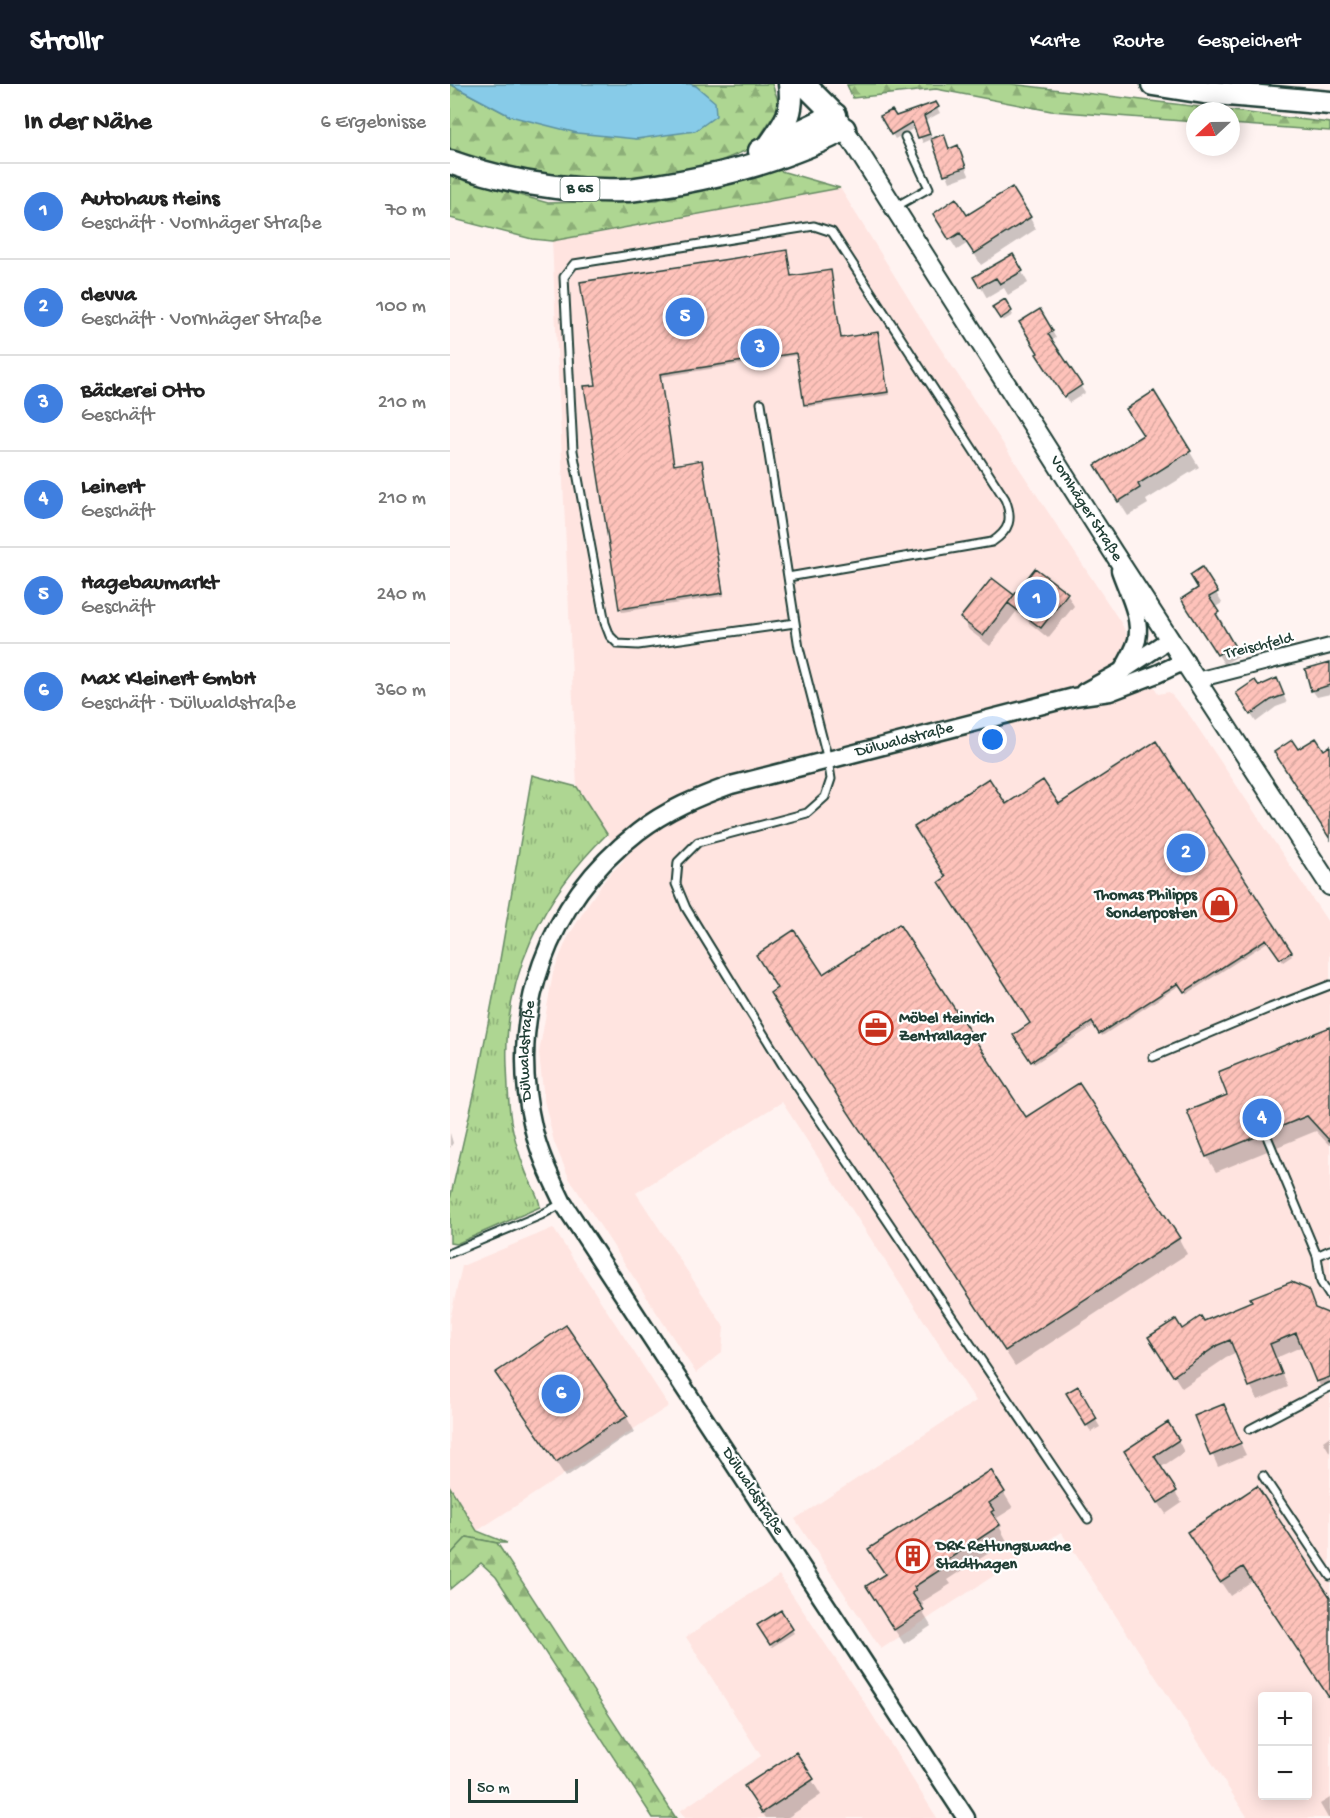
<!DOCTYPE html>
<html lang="de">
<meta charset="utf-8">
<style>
body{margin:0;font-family:"Gochi Hand",sans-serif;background:#f6f6f6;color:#222}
.controls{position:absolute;right:18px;bottom:18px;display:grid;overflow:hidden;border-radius:6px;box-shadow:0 3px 15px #0003}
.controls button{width:54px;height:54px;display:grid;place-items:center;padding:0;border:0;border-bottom:2px solid #e0e0e0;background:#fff;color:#222;font:30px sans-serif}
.compass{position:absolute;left:736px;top:18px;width:54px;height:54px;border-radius:50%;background:#fff;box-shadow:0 3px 15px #0003;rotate:248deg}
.scale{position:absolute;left:18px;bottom:15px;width:110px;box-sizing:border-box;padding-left:6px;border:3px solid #1f3d34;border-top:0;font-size:16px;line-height:21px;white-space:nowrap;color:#1f3d34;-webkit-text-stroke:4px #fff;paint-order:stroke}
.you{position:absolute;left:543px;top:656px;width:21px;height:21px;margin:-15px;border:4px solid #fff;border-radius:50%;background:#1a73e8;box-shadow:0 0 0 9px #1a73e833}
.badge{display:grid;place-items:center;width:39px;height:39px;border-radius:50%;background:#111827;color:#fff;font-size:20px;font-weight:700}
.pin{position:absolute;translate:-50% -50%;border:3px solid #fff;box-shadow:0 2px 6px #0006}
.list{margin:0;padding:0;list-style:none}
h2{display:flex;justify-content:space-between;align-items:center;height:78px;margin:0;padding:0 24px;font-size:26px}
h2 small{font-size:20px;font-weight:400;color:#767676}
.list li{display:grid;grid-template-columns:39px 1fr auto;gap:18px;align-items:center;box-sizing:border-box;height:96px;padding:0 24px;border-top:2px solid #e0e0e0}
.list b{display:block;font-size:22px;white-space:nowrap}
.list p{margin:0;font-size:20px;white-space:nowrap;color:#767676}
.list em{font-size:20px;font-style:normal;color:#767676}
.map{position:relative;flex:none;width:880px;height:1734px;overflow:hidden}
header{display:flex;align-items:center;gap:36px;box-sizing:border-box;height:84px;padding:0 30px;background:#111827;color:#fff}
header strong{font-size:28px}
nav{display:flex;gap:33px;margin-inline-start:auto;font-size:21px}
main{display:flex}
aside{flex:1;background:#fff}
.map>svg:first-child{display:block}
</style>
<header>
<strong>Strollr</strong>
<nav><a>Karte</a><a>Route</a><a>Gespeichert</a></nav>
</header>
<main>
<aside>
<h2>In der Nähe<small>6 Ergebnisse</small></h2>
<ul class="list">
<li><span class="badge" style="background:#3f7fe0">1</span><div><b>Autohaus Heins</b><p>Geschäft · Vornhäger Straße</p></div><em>70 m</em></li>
<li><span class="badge" style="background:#3f7fe0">2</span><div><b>clevva</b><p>Geschäft · Vornhäger Straße</p></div><em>100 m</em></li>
<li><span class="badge" style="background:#3f7fe0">3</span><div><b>Bäckerei Otto</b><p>Geschäft</p></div><em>210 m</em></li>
<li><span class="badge" style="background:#3f7fe0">4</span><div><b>Leinert</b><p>Geschäft</p></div><em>210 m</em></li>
<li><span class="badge" style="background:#3f7fe0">5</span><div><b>Hagebaumarkt</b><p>Geschäft</p></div><em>240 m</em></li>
<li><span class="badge" style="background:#3f7fe0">6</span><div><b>Max Kleinert GmbH</b><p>Geschäft · Dülwaldstraße</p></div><em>360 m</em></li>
</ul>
</aside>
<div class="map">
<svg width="880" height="1734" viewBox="0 0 880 1734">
<defs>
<pattern id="grass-tufts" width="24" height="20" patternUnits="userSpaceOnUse" patternTransform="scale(1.5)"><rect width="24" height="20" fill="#aed692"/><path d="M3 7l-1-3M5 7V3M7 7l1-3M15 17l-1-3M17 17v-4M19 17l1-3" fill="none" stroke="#8daf78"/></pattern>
<pattern id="forest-firs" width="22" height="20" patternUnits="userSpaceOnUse" patternTransform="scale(1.5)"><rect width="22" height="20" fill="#aed692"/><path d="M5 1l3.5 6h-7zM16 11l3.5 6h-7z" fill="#8daf78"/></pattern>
<pattern id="building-hatch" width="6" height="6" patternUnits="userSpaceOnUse" patternTransform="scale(1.5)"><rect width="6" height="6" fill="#fec2ba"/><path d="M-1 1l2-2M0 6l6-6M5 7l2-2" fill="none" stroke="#d9a8a0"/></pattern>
</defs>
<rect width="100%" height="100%" fill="#fff3f1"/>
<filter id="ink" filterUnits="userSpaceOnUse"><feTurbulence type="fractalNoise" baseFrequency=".0167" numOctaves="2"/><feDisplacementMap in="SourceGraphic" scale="12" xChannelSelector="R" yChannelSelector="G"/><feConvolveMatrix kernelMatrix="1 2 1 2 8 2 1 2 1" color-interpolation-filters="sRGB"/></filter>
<g filter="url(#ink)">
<path fill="#ffe4e0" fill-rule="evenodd" d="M390,104L477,244L671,539L708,610L719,608L740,632L880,841V1734H798L611,1448L431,1565L345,1435L526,1317L332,1018L186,1109L274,1243L272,1268L246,1289L119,1094L104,1058L94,1016L89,969L103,889L117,855L138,820L157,793L174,776L127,703L102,157ZM812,1612H858V1712H812Z
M103,1144L219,1322L27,1447L0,1403V1235L12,1182Z
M329,1491L411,1613L487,1734H235L230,1727L311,1672L236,1553Z"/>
<path fill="url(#grass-tufts)" stroke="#668a63" stroke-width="1.5" d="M82,691L127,703L157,750C93,812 53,892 57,982C58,1001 58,1019 61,1037C64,1054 69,1070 75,1086C79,1098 89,1111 90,1123L6,1160L0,1159V1115L26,1002L47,893Z
M0,1403L27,1447L57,1459H47L17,1453L0,1471Z"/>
<path fill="url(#forest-firs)" stroke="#668a63" stroke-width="1.5" d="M0,0L60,32L246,2L240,0H322L330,22L302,64L261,81L224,88L176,95L124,94L83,90L39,80L0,66Z
M406,0H561L880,39V47L781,40V27H745V38L601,27L486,5L403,14L397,1Z
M324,85L390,104L102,157L82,155L0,134V92L98,119L207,116Z
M17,1453L47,1459L226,1734H203L46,1493L31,1479L0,1505V1471Z"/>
<path fill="#87cbe8" stroke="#5d92a0" stroke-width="1.5" d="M0,0H240L246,2L265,18L266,32L245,47L186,55L127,49L60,32Z"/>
<path fill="#0003" d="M471,25H488L490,29L475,37L482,55L473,59L466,43L445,55L432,33L445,34Z
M493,52L500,66L507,63L519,91L500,98L483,56Z
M517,134H580L586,145L531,181L518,159L507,166L491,141Z
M336,167L341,193L380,187L392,255L428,249L439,311L357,323L348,271L210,293L224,382L251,378L253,381L274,512L172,528L170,525L147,302Z
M563,172L578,199L558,211L554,204L537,214L525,193Z
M554,217L563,231L553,237L544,224Z
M590,227L606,254L601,257L635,309L619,319L592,277L589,270Z
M704,309L749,383L696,416L698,420L678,432L656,397L695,352Z
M752,485L772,519L764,524L773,539L771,541L789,572L774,580L739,525L750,505Z
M585,486L617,510L624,522L598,554L566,528L540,562L519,546L512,535L563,512L564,514Z
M880,579V610L867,613L862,606Z
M827,596L837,619L826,623L806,638L792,617L808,604Z
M705,659L842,872L833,878L819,857L737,910L730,901L652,952L645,941L584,980L565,951L582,939L498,793L555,722H608Z
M373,892L575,1035L729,1155L737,1170L565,1282L330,924Z
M880,945V1062L866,1047L766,1088L757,1073L739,1028L779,1012Z
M0,1049L3,1059L0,1064Z
M856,1206L867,1227L880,1232V1309L875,1311L868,1298L853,1262L826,1274L838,1303L808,1316L801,1303L787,1269L776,1274L732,1304L708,1267L732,1247Z
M627,1304L650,1343L641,1348L618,1309Z
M56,1305L176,1332L185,1348L175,1354L174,1353L116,1393Z
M773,1322L796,1371L768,1383L746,1333Z
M880,1352V1369L873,1357Z
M728,1356L734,1368L710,1384L732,1419L716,1430L682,1379Z
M541,1388L563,1424L547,1434L552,1442L550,1444L557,1457L498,1496L501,1500L472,1518L474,1522L470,1524L481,1542L454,1560L426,1518L436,1491Z
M748,1464L880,1515V1614L802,1497L780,1512Z
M330,1528L344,1549L322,1563L309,1542Z
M346,1670L371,1711L337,1734H316L305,1718Z
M880,1714V1734H878L870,1720Z"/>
<path fill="url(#building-hatch)" stroke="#1f3d34" stroke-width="1.5" d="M486,18L489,23L474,32L480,50L468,54L462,38L441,51L430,32L442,26L446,32Z
M494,50L499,65L508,61L516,83L494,91L481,55Z
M562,103L581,133L524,170L510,149L499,156L483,130L506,114L517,131Z
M337,166L341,192L381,186L391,254L428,248L438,308L354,321L346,269L210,290L224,381L252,376L273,509L169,525L134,302L146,301L130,198Z
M563,170L573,187L550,200L546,194L529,203L523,193Z
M555,215L562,227L550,235L542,223Z
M590,225L603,247L598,250L632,301L614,313L586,270L588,269L569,238Z
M704,307L741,367L688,400L690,404L668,418L645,381L693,351L676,325Z
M752,483L768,508L759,513L769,528L766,530L784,561L767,571L731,515L748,504L740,491Z
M585,484L618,509L591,544L558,519Z
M542,494L564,511L533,552L510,534Z
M880,578V601L861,607L855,585Z
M827,594L834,611L821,616L800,631L786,609L805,596L809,602Z
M866,654L874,666L880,662V755L824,668L842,656L848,665Z
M706,657L842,868L830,875L816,855L734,908L728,899L649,950L642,938L581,978L563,951L580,939L489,798L496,793L464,743L539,694L556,720L593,696L609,720Z
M449,840L576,1033L629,999L730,1154L555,1267L320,909L327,904L306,871L344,846L373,890Z
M880,943V1057L857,1032L756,1073L737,1027L777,1011L768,988Z
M841,1198L858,1205L865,1224L880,1230V1293L866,1298L846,1249L820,1260L832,1290L799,1303L780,1256L768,1261L723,1292L698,1253L726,1235L732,1245L751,1232L754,1237L802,1217L800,1214Z
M116,1241L178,1332L165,1340L164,1339L106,1378L45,1289Z
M628,1302L647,1335L636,1342L616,1309Z
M774,1320L791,1359L760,1372L744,1332Z
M718,1338L729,1356L704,1372L727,1407L708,1419L674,1367Z
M541,1386L555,1408L539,1419L544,1426L541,1428L550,1441L491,1480L493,1484L464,1503L466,1506L462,1509L474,1526L444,1546L416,1502L435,1490L418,1465Z
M807,1402L880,1513V1615L793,1483L770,1498L737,1448Z
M331,1526L343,1545L320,1561L307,1541Z
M346,1668L364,1695L312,1729L294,1702Z"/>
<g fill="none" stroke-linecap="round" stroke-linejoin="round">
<defs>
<path id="service" d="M445,123L479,104L455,53
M311,319L349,564L378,676L381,695L375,713L357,729L248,758L228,778L226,800L236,824L332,980L638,1435
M338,493L542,458C560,446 563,435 555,415L382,148L364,142L124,180L114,193L123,367L155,539L160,552L168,560L188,561L345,539
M703,973L820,924L880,901
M818,1055L867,1172L880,1166
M0,1169L91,1131L113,1119
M867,1172L871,1198L880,1212
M800,1345L880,1303
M813,1392L880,1492"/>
<path id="minor" d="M747,596L880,562"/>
<g id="tertiary">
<path d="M670,486C677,507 692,533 687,556C684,567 678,577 672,587"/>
<path d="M634,608L672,587L720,555"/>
<path id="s1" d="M516,1734L113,1119C101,1094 89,1070 83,1043C57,931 97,818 188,748C216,726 248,713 281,701L624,613L660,608L707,590L735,577"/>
</g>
<g id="secondary">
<path id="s2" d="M388,35L663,468L880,802"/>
</g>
<path id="primary" d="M354,0L385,31"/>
<path id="trunk" d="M703,0L754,8L880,19
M320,61C336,38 344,29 340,0
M310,67L385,31
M0,78C57,98 114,108 175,106C186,106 196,103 207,102C246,96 285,88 323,75C347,66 372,58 394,45"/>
</defs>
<use href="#service" stroke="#1f3d34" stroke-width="11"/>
<use href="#minor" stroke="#1f3d34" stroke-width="18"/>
<use href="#tertiary" stroke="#1f3d34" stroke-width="21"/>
<use href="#secondary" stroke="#1f3d34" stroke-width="22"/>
<use href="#primary" stroke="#1f3d34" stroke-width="26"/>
<use href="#trunk" stroke="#1f3d34" stroke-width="27"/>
<use href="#service" stroke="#fff" stroke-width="7"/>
<use href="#minor" stroke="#fff" stroke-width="14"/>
<use href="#tertiary" stroke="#fff" stroke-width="16"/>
<use href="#secondary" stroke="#fff" stroke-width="18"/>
<use href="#primary" stroke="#fff" stroke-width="21"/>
<use href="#trunk" stroke="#fff" stroke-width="22"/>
</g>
</g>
<defs>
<symbol id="shop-ring" viewBox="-11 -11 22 22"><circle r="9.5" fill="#fff" stroke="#c8321e" stroke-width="1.5"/><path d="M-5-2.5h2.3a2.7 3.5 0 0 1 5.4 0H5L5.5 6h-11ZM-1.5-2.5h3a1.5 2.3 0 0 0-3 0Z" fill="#c8321e"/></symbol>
<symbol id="office-ring" viewBox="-11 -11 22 22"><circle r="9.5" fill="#fff" stroke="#c8321e" stroke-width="1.5"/><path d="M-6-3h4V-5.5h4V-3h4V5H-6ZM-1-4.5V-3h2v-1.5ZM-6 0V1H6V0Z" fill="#c8321e"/></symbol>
<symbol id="building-ring" viewBox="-11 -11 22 22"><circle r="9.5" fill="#fff" stroke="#c8321e" stroke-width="1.5"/><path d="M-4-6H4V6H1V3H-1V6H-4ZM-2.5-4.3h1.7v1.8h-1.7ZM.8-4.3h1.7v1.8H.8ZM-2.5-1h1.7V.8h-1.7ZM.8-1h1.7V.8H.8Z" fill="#c8321e"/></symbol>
</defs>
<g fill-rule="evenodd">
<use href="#shop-ring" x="751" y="802" width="38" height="38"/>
<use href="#office-ring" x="407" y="925" width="38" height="38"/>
<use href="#building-ring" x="444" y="1453" width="38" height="38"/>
</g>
<g text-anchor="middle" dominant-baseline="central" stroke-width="4.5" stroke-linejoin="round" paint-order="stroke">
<rect fill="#fff" stroke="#627771" stroke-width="1.5" x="110.5" y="93" width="39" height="24" rx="4.5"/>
<g font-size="15" font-weight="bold" fill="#1f3d34">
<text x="130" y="105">B 65</text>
</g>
<g font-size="16" fill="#1f3d34" stroke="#fff">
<text stroke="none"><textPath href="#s2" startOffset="462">Vornhäger Straße</textPath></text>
<text transform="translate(809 563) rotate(-14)">Treischfeld</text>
<text stroke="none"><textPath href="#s1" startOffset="1432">Dülwaldstraße</textPath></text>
<text stroke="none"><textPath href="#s1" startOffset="894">Dülwaldstraße</textPath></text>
<text transform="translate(302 1408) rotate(57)">Dülwaldstraße</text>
</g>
<g font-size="16" font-weight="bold" fill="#1f3d34" stroke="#fff" text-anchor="start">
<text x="747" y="812" text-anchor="end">Thomas Philipps<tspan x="747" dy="18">Sonderposten</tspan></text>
<text x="449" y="935">Möbel Heinrich<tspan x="449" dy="18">Zentrallager</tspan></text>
<text x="486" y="1463">DRK Rettungswache<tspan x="486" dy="18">Stadthagen</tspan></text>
</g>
</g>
</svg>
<div class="controls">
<button>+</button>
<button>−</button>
</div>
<svg class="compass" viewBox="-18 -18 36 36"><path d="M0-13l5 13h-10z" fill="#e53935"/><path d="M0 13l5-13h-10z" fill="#767676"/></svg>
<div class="scale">50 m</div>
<div class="you"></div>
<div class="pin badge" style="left:587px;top:515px;background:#3f7fe0">1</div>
<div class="pin badge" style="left:736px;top:769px;background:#3f7fe0">2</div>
<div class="pin badge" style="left:310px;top:264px;background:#3f7fe0">3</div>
<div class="pin badge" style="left:812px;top:1034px;background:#3f7fe0">4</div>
<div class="pin badge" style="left:235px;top:233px;background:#3f7fe0">5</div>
<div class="pin badge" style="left:111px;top:1310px;background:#3f7fe0">6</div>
</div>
</main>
